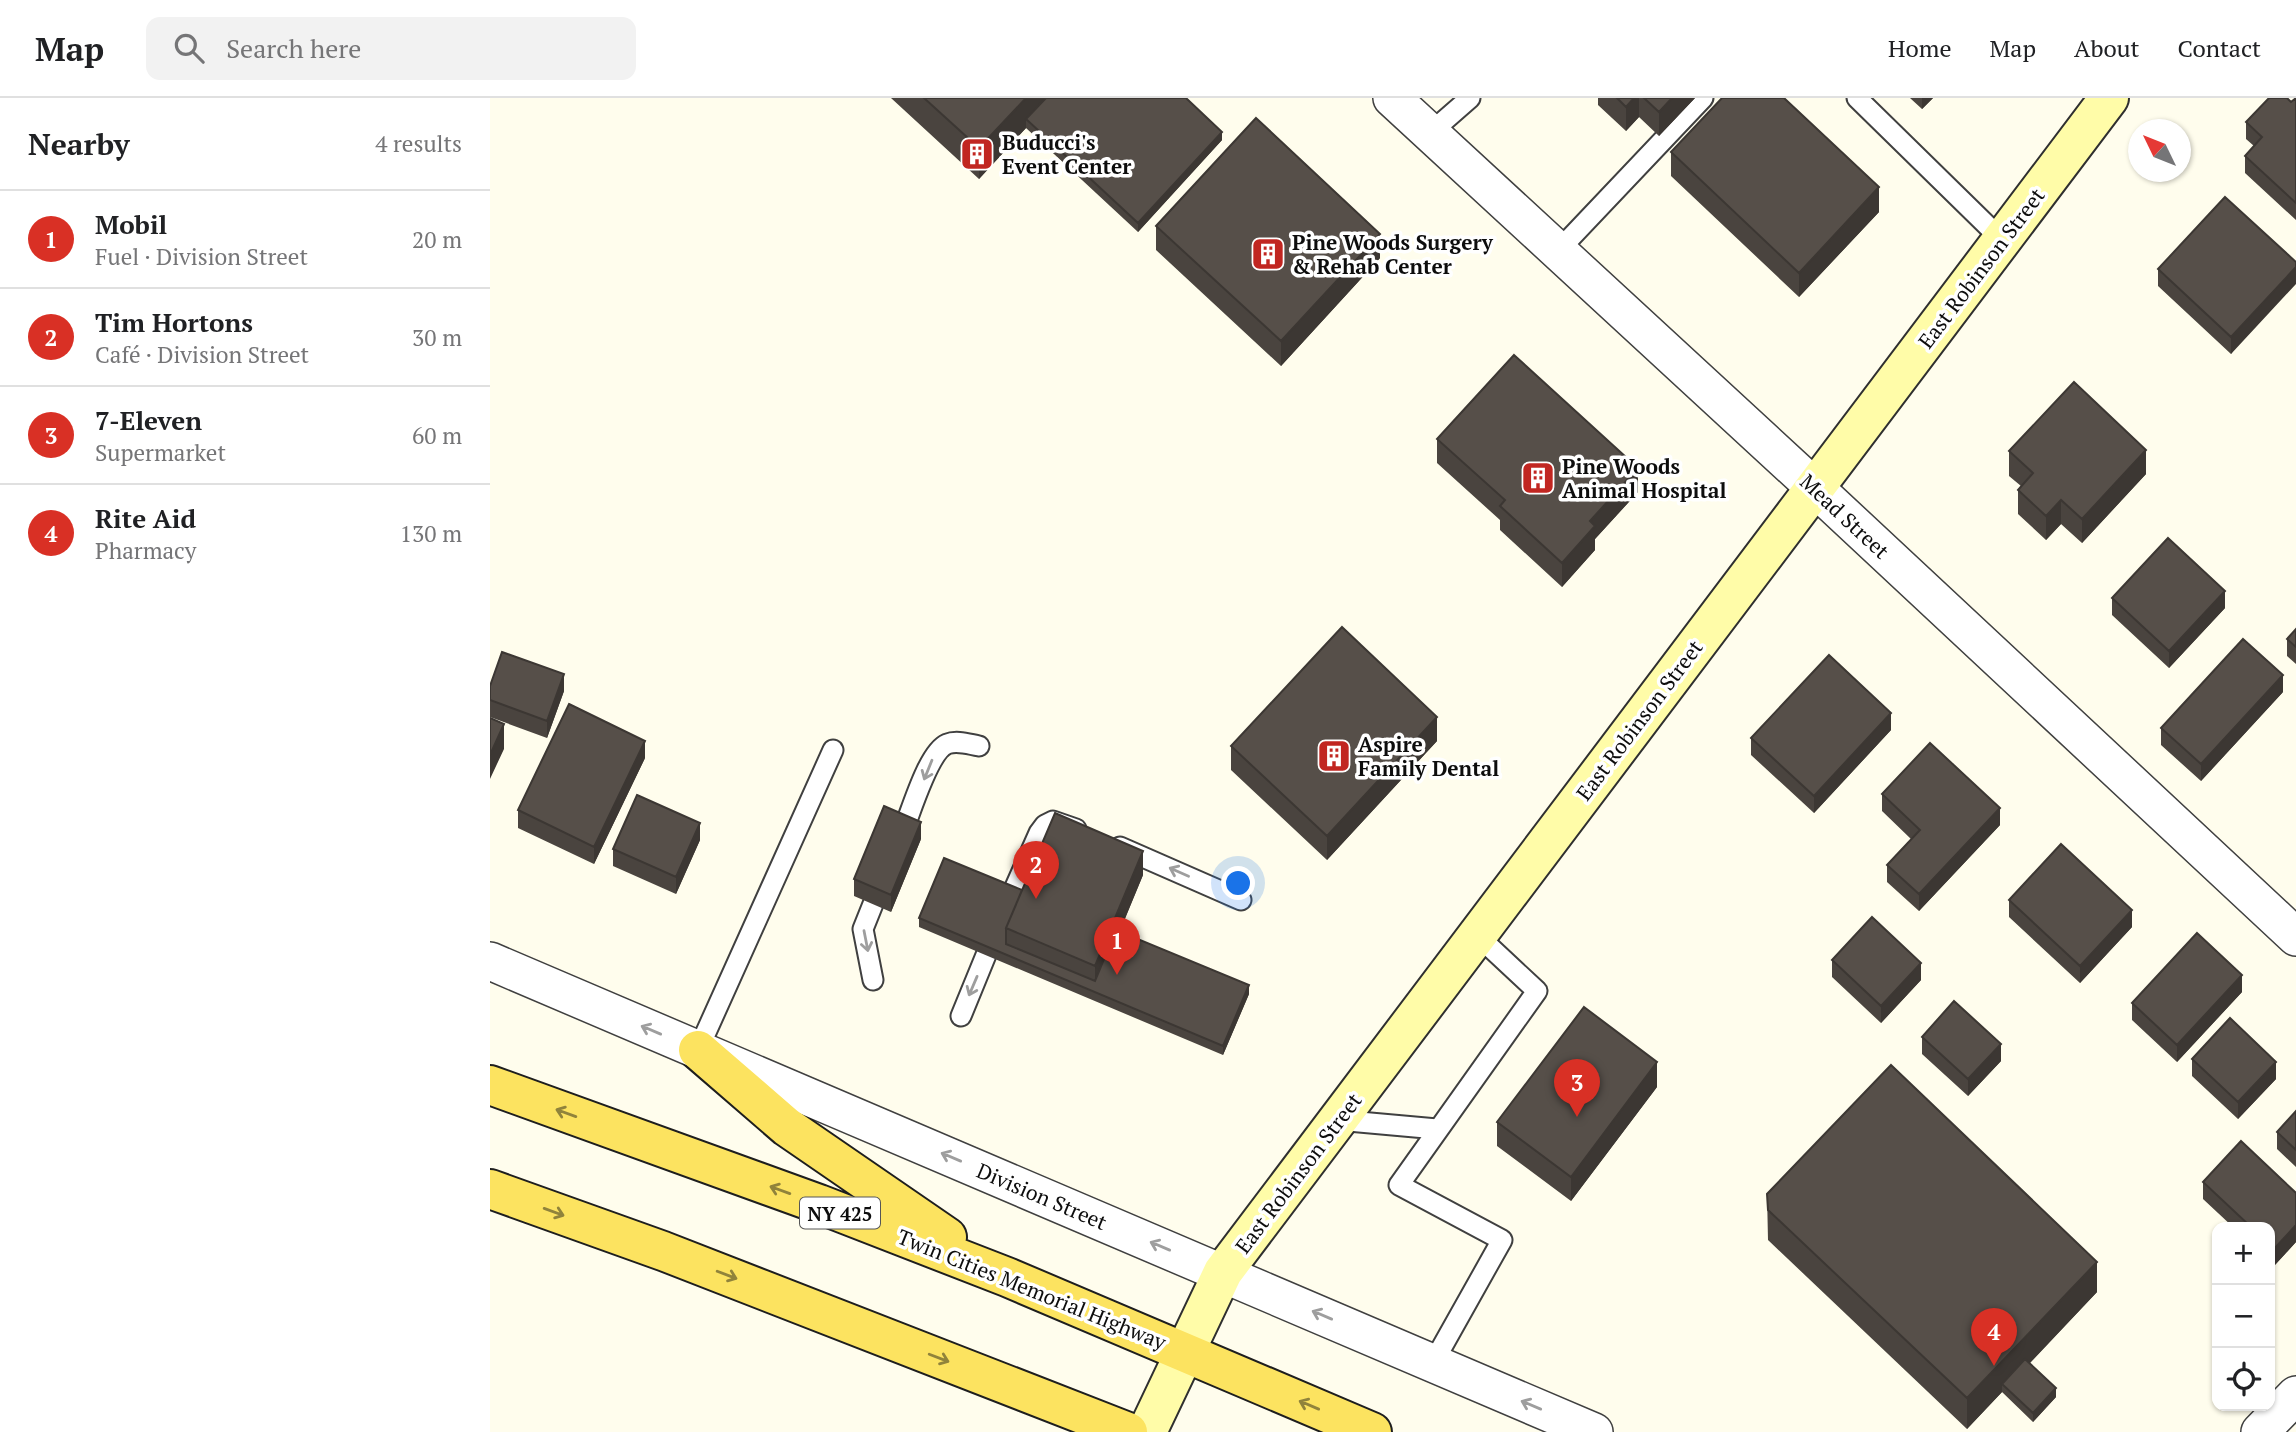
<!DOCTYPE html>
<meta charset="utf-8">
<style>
body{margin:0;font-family:"PT Serif",serif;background:#f2f2f2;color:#202124}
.controls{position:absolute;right:21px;bottom:21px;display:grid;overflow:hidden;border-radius:14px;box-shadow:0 2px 5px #0004}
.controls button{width:63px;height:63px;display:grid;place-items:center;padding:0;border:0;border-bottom:2px solid #e0e0e0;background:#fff;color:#202124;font:35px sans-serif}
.compass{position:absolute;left:1638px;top:21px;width:63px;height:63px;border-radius:50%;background:#fff;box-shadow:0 2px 5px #0004;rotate:313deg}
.you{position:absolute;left:749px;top:786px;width:24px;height:24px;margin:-18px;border:5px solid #fff;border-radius:50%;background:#1a73e8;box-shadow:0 0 0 10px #1a73e833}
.badge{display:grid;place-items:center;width:46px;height:46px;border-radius:50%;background:#d93025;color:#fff;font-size:23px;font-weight:700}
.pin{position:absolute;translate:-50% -58px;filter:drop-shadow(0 2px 4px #0008)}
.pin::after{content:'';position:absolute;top:37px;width:24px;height:21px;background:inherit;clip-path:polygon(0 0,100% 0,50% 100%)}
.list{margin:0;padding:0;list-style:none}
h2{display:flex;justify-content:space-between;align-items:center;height:91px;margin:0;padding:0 28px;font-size:30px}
h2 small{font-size:23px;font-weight:400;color:#757577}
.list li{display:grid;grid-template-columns:46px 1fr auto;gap:21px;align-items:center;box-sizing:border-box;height:98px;padding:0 28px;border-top:2px solid #e0e0e0}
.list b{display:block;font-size:26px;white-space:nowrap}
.list p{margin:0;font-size:23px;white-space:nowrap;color:#757577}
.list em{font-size:23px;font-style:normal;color:#757577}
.icon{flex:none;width:38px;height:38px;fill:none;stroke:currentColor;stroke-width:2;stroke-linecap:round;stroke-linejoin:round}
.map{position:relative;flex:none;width:1806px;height:1334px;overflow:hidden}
header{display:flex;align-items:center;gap:42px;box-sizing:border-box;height:98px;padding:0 35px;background:#fff;border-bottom:2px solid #e0e0e0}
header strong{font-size:33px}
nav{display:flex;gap:38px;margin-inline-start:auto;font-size:24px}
.search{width:490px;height:63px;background:#f2f2f2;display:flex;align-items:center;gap:18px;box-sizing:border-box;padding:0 24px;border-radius:14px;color:#757577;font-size:26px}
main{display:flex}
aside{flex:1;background:#fff}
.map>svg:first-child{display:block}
</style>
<header>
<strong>Map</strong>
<div class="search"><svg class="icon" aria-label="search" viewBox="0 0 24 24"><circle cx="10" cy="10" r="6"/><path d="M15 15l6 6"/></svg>Search here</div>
<nav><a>Home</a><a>Map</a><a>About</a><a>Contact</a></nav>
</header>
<main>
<aside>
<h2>Nearby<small>4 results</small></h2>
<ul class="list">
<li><span class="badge">1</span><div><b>Mobil</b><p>Fuel · Division Street</p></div><em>20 m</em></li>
<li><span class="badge">2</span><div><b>Tim Hortons</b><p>Café · Division Street</p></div><em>30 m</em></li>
<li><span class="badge">3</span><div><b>7-Eleven</b><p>Supermarket</p></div><em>60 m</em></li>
<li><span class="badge">4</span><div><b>Rite Aid</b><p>Pharmacy</p></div><em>130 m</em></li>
</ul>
</aside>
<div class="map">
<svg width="1806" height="1334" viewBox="0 0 1806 1334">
<rect width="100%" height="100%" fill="#fffded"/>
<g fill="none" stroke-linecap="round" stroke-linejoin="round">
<defs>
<path id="lane" d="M1367,0L1512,142
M940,35L980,0
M1068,153L1213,0
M413,733C421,714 438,654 457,646C467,642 478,646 489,648
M630,749L751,802
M522,796L549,735L555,727L563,723L586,731
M383,806L373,831L383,882
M471,918L496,857
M208,952L343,652
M847,1022L947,1031
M943,1265L1012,1142L909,1087L1047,893L987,837"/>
<path id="street" d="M902,0L1325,390L1806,839
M0,863L1104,1334
M1770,1334L1806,1297"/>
<path id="secondary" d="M657,1334L733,1174L1619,0"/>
<path id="primary" d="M208,952L297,1029L457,1139
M0,987L329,1106L517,1179L882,1334
M0,1091L173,1153L638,1334"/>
</defs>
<use href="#lane" stroke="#404040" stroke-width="23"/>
<use href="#street" stroke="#404040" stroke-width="40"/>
<use href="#secondary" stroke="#2f2f2f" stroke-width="42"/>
<use href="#primary" stroke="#1e1e1e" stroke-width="42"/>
<use href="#lane" stroke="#fff" stroke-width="19"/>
<use href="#street" stroke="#fff" stroke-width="37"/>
<use href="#secondary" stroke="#fffca8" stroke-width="38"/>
<use href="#primary" stroke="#fce360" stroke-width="38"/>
</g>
<path fill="#4a443f" d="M401,0H696L732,42L648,134L536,30L489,81Z
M1108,0H1205L1169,38L1149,19L1136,33L1108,7Z
M1420,0H1443L1432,11Z
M1806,0V122L1755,75V58L1764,48L1756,41V24L1801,4Z
M1181,54L1389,114L1309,199L1181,78Z
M666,128L890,160L791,268L666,152Z
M1806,164L1741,256L1668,188V171Z
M947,341L1148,394L1105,441V452L1072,489L1010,432V422L947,365Z
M1519,353L1656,376L1592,445L1571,426L1556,442L1528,416V392L1531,388L1519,378Z
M1622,500L1735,510L1679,570L1622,517Z
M1806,531V566L1797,558V541Z
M0,588L74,593L57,640L0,619Z
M1793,594L1711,683L1671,647V630Z
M1401,632L1324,715L1261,657V640Z
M947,643L837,762L741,672V648Z
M155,660L104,766L28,730V712Z
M1392,696L1510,727L1429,813L1397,784V767L1421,741L1392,713Z
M431,741L401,814L364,798V781Z
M210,742L186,796L123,768V751Z
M653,777L630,833L759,896L733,957L429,829V820L532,792Z
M1519,802L1642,829L1590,885L1519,819Z
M1342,862L1431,882L1391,925L1342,879Z
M1752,894L1687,964L1642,922V905Z
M1432,939L1511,963L1478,998L1432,956Z
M1702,961L1786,981L1748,1021L1702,978Z
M1167,989L1081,1103L1007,1048V1024Z
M1806,1013V1069L1787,1051V1034Z
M1713,1084L1806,1095V1144L1784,1168L1780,1164V1129H1743L1713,1101Z
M1277,1096L1607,1194L1540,1265L1566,1299L1543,1324L1512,1294L1477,1331L1278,1142Z"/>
<path fill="#3c3733" d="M536,0H564L536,21V30L489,81V50Z
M1144,0H1149V19L1136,33V9Z
M1182,0H1205L1169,38V14Z
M1432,0H1443L1432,11Z
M732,34V42L648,134V125Z
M1389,89V114L1309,199V175Z
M890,136V160L791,268V243Z
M1806,169V186L1741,256V239Z
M1656,352V376L1592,445V421Z
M1148,370V394L1105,441V452L1072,489V465L1100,423Z
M1571,402V426L1556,442V418Z
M1735,493V510L1679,570V553Z
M74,576V593L57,640V623Z
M1793,577V594L1711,683V666Z
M1401,615V632L1324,715V698Z
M947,619V643L837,762V738Z
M14,626V651L0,681V657Z
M155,643V660L104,766V749Z
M1510,710V727L1429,813V796Z
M431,724V741L401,814V797Z
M210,725V742L186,796V779Z
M653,753V777L605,892V868Z
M1642,812V829L1590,885V868Z
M1431,865V882L1391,925V908Z
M1752,877V894L1687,964V947Z
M759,887V896L733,957V948Z
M1511,946V963L1478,998V981Z
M1167,964V989L1081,1103V1079Z
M1786,964V981L1748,1021V1004Z
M1806,1127V1144L1784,1168V1151Z
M1607,1164V1194L1516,1290L1512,1286V1294L1477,1331V1300Z
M1566,1290V1299L1543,1324V1315Z"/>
<path fill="#564f49" stroke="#3c3733" stroke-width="2" d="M434,0H536L489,50Z
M556,0H696L732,34L648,125L536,21Z
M1127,0H1144L1136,9Z
M1154,0H1182L1169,14Z
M1232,0H1294L1389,89L1309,175L1181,54Z
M1779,0H1797L1801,4L1806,0V105L1755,58L1772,39L1756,24Z
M766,20L890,136L791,243L666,128Z
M1735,99L1806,164V169L1741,239L1668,171Z
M1024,257L1148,370L1100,423L1105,428L1072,465L1010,408L1015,402L947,341Z
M1584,284L1656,352L1592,421L1571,402L1556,418L1528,392L1543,375L1519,353Z
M1678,440L1735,493L1679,553L1622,500Z
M852,529L947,619L837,738L741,648Z
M1806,531V549L1797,541Z
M1753,541L1793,577L1711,666L1671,630Z
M12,554L74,576L57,623L0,602V588Z
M1339,557L1401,615L1324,698L1261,640Z
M79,606L155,643L104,749L28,712Z
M0,620L14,626L0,657Z
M1440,645L1510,710L1429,796L1397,767L1430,732L1392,696Z
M147,697L210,725L186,779L123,751Z
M394,708L431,724L401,797L364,781Z
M565,715L653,753L605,868L516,830Z
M1571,746L1642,812L1590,868L1519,802Z
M454,760L532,792L516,830V846L605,883L626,832L759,887L733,948L429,820Z
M1382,819L1431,865L1391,908L1342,862Z
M1707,835L1752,877L1687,947L1642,905Z
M1464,903L1511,946L1478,981L1432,939Z
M1094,909L1167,964L1081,1079L1007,1024Z
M1740,920L1786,964L1748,1004L1702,961Z
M1401,967L1607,1164L1477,1300L1278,1112L1277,1096Z
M1806,1013V1052L1787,1034Z
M1751,1043L1806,1095V1127L1784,1151L1780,1147V1129H1761L1713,1084Z
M1535,1261L1566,1290L1543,1315L1512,1286Z"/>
<defs><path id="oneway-shaft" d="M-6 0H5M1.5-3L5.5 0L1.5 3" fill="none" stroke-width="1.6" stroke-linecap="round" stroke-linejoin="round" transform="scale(1.75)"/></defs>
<g stroke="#9e9e9e">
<use href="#oneway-shaft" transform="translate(438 672) rotate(112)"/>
<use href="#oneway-shaft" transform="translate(689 774) rotate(-156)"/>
<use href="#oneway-shaft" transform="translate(376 843) rotate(79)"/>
<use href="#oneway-shaft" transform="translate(483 888) rotate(113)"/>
<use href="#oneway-shaft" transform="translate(161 932) rotate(-157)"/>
<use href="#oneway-shaft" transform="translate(461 1059) rotate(-157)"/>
<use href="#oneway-shaft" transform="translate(670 1148) rotate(-157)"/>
<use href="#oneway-shaft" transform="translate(832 1217) rotate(-157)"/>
<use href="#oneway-shaft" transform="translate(1041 1307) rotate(-157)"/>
</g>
<g stroke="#90833b">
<use href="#oneway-shaft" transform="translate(76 1015) rotate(-160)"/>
<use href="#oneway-shaft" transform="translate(290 1092) rotate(-160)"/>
<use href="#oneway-shaft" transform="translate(64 1114) rotate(20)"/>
<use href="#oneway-shaft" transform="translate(237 1177) rotate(21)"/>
<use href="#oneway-shaft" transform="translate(449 1260) rotate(21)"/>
<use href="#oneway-shaft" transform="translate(819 1307) rotate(-157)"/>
</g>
<defs>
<symbol id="building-square" viewBox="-11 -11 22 22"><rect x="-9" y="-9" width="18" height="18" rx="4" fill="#c12621" stroke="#fff"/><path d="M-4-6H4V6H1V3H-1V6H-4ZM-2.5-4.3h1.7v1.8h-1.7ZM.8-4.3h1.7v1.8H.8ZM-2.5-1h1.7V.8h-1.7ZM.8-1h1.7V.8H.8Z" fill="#fff"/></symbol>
</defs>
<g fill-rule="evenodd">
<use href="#building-square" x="468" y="37" width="38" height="38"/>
<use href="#building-square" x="759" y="137" width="38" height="38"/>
<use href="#building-square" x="1029" y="361" width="38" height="38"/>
<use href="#building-square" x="825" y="639" width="38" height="38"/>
</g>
<g text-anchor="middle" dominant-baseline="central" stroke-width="7" stroke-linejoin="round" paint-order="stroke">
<rect fill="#fff" stroke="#565656" stroke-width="2" x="310" y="1099.5" width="80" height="31" rx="5"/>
<g font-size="19" font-weight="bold" fill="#0d0d0d">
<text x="350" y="1115">NY 425</text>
</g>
<g font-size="21" font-weight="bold" fill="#0d0d0d" stroke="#fff" text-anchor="start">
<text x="512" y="44">Buducci's<tspan x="512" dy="24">Event Center</tspan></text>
<text x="802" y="144">Pine Woods Surgery<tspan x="802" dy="24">&amp; Rehab Center</tspan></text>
<text x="1072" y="368">Pine Woods<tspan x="1072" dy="24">Animal Hospital</tspan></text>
<text x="868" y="646">Aspire<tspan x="868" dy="24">Family Dental</tspan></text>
</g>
<g font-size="21" fill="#0d0d0d" stroke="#fff">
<text transform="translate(1491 170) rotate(-53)">East Robinson Street</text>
<text transform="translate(1355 418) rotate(43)">Mead Street</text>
<text transform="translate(1149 622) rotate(-53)">East Robinson Street</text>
<text transform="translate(808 1075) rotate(-53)">East Robinson Street</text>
<text transform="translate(552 1098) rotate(23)">Division Street</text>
<text transform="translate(542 1191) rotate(22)">Twin Cities Memorial Highway</text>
</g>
</g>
</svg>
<div class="controls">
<button>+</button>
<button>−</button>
<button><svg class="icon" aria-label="locate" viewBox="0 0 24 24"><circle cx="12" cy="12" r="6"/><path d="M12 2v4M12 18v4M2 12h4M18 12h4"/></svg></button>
</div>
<svg class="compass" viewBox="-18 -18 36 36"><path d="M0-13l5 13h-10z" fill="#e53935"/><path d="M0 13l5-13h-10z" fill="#757577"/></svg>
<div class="you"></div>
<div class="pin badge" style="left:627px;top:877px">1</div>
<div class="pin badge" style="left:546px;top:801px">2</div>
<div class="pin badge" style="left:1087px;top:1019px">3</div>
<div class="pin badge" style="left:1504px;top:1268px">4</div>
</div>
</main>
